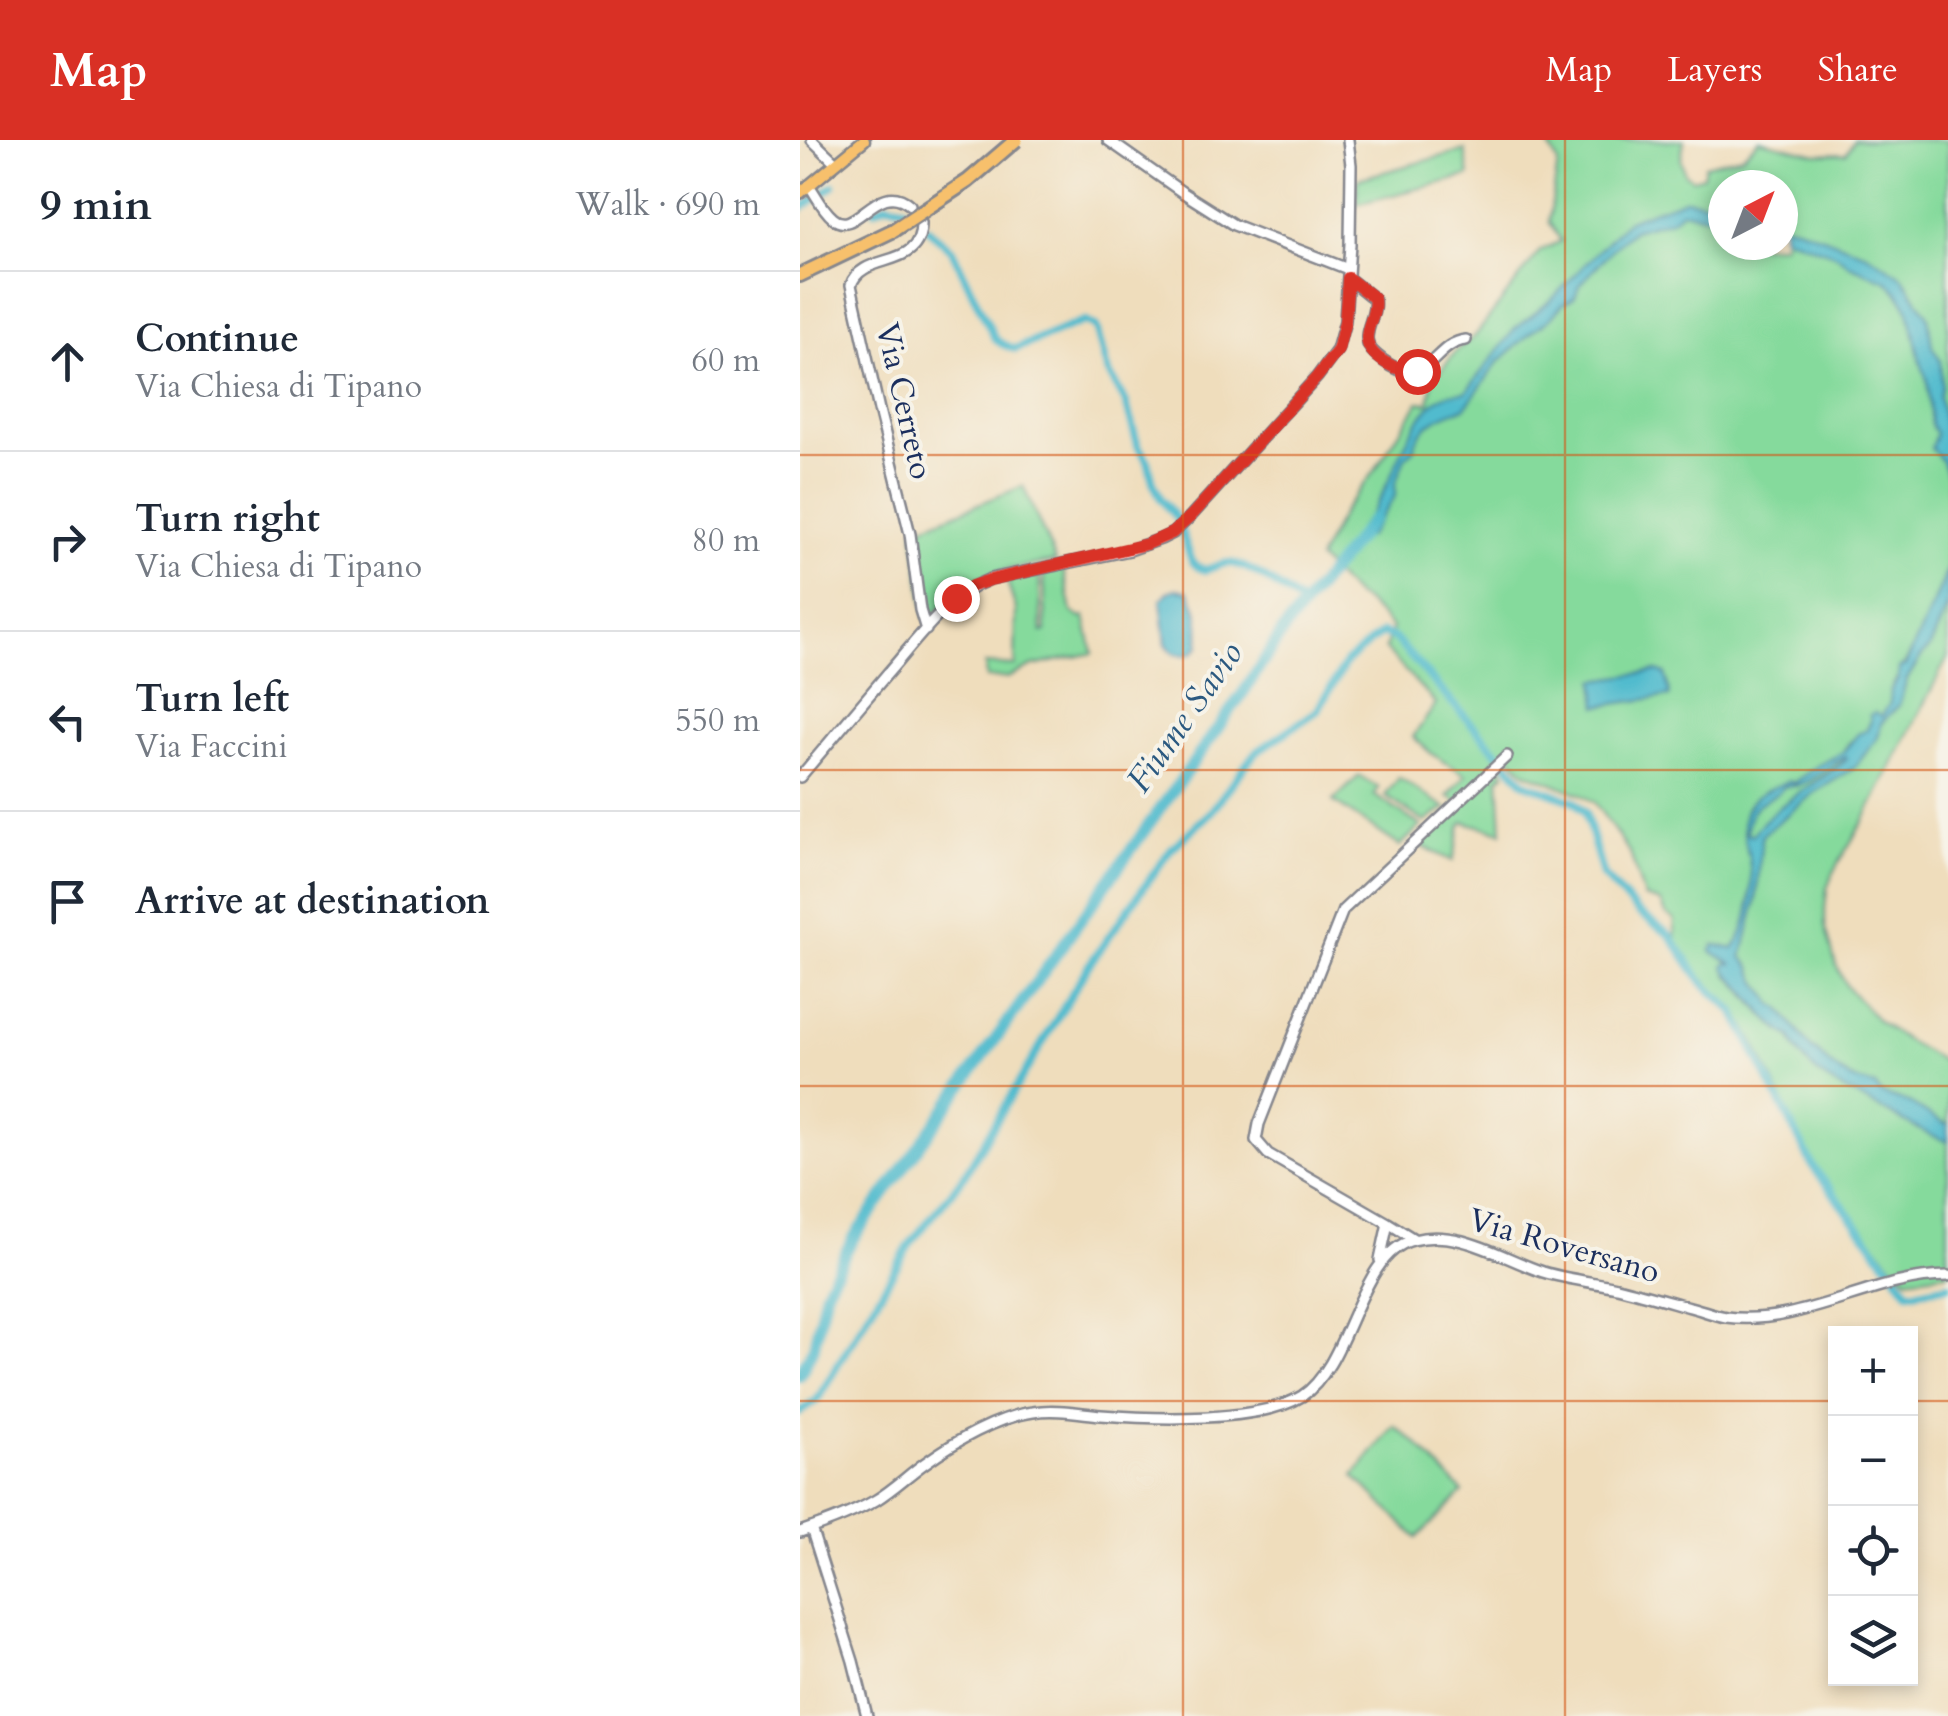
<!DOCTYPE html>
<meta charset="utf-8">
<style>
body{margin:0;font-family:Cardo,serif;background:#f2f2f3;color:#1f2937}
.controls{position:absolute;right:30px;bottom:30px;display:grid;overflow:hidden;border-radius:0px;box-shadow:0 5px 15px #0003}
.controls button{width:90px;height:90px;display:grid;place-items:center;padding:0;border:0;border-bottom:2px solid #e0e1e3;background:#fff;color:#1f2937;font:50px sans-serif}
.compass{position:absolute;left:908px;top:30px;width:90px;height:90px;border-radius:50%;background:#fff;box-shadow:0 5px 15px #0003;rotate:42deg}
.stop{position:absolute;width:30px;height:30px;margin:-22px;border:8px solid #d93025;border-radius:50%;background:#fff}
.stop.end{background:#d93025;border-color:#fff;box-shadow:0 2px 10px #0008}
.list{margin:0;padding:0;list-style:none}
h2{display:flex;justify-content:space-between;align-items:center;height:130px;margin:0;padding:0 40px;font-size:42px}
h2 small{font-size:32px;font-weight:400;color:#747a83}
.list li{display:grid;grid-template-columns:65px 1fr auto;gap:30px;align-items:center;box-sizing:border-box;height:180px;padding:0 40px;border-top:2px solid #e0e1e3}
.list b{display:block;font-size:38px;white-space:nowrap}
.list p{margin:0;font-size:32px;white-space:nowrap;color:#747a83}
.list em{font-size:32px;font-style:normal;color:#747a83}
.icon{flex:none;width:55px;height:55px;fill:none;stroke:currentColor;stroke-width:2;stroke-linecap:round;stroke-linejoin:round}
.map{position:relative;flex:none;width:1148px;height:1576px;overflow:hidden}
header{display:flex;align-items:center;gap:60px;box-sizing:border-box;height:140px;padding:0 50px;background:#d93025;color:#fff}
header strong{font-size:48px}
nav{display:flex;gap:55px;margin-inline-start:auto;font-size:35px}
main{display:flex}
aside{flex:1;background:#fff}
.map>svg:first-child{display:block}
</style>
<header>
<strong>Map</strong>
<nav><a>Map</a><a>Layers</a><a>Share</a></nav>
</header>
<main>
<aside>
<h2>9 min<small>Walk · 690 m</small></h2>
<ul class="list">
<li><svg class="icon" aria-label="ahead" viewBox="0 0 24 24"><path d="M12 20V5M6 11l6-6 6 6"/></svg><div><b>Continue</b><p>Via Chiesa di Tipano</p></div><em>60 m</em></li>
<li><svg class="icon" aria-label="right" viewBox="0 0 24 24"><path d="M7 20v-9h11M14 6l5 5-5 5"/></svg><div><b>Turn right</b><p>Via Chiesa di Tipano</p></div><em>80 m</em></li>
<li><svg class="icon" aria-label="left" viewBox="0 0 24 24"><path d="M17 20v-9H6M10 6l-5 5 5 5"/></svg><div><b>Turn left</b><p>Via Faccini</p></div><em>550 m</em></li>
<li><svg class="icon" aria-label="arrive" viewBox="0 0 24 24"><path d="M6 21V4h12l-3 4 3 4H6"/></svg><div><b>Arrive at destination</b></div></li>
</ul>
</aside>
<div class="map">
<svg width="1148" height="1576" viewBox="0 0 1148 1576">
<rect width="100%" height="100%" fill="#f7f3e8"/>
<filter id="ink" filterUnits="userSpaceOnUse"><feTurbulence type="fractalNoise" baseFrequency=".01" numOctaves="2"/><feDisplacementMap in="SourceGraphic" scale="20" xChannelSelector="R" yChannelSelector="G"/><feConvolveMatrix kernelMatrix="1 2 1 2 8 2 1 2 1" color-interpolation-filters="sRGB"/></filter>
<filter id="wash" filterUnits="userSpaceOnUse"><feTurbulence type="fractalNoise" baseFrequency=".0048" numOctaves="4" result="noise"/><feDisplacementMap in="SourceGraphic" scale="40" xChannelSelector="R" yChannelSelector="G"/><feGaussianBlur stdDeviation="2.25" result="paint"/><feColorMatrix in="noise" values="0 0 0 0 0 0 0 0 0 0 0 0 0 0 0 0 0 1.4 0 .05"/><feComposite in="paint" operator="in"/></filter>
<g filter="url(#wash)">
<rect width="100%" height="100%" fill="#efddbc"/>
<path fill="#85da9c" stroke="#50847d" stroke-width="2.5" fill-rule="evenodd" d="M746,0H884L881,19L885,34L893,39L903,36L905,25L942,16L959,0L1017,14L1046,13L1054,0H1148V428L1124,488L1091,549V563L1082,577L1071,581L1067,590L1049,603L1042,613L1019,625L993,643L989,641C978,647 963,652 954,659C934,675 948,705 951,726C953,752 949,788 934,809L915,805L935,826L928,835C950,854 964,885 991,897C1004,935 1051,952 1083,970C1104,981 1125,994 1148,1001V1133L1107,1138L1093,1125L1050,1073L1014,1026L958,909L935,869L901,837L876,799L874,779L866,774L861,762L844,757L830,713L795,663L780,654L725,632L707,613L696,620L705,633L699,638L702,692L664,682L661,685L653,721L619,705L658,662L648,656L666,635L632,614L613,597L636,564L585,509L592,488L566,462L555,456L518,419L544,370L575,330L619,262L629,263L633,239L660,207L675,196L740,111L761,101L749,82L758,23ZM923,45H983V105H923Z
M665,10L669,36L557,64L558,39Z
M223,346L256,421C225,427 190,429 164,447C151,456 140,469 128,480L125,477L114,390Z
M263,428L272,472L281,478L285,477L293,513L233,526L207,538H186L185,524L215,526L216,469L208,445L210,439L239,433L242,492L246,491L244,431Z
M1148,465V517L1066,677L1037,725L1027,748L1025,768V785L1036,825L1047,847L1078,881L1107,901L1148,924V985L1100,960L1081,954L1075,946C1059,943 1043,936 1030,925C1023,919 1021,913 1012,909L979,867L974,865L957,841L951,827L942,817L956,761L962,695L1015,652L1054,628L1078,597L1081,583L1099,565L1107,539L1120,518L1130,507Z
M1046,616L1047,619C1015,645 977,662 952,696L946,693C953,653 964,668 985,646H997Z
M559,636L579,648L574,655L621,686L600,706L533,661Z
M599,638L646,668L625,682L585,656Z
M594,1286L616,1303L663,1352L617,1398L554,1336Z"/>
<path fill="#51bbce" stroke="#367596" stroke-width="2.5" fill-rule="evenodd" d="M885,59L923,65V79L882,71L870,80L833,90L814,107L780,145L774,158L762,165L750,179L733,191L698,222L665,268C642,273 617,286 613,311L605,317L595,344V356L568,397L560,387C594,353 603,279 643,256C649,253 659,253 666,252L714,190L750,161L828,80Z
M983,84L1000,88L1067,114L1102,136L1128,176L1132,207L1140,220L1142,246L1139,256L1148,304V338L1142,321L1131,308L1136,294L1131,285L1127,240L1119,217L1109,171L1099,154L1087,141L1049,125L1037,115L983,96Z
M1148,428V465L1130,507L1120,518L1107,539L1099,565L1081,583L1078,597L1054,628L1015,652L962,695L956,761L942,817L951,827L957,841L974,865L979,867L1012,909C1021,913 1023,919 1030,925C1043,936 1059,943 1075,946L1081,954L1109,963L1148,986V1001C1124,994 1104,981 1083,970C1049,951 1006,938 991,897C971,888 959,868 945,851C938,842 929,837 924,826L927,823L933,824L911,811L915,805L934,809C949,788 954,752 950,726C948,704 934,677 954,659C963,650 978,646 989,641L994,643L1019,625L1042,613L1058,594L1067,590L1071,581L1070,575L1075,572L1082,576L1090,563L1091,549L1098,539L1099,528L1106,525C1119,492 1136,462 1148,428ZM1046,617L1047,619C1015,646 978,662 952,695L946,693C952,654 964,668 985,646C1012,647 1025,626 1046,617Z
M376,449L388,451C400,468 400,486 399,506C392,516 384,517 373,513L366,504L361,460L368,452Z
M857,531L865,534L870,556L798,566L795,540Z"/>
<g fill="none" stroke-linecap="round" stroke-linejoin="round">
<path stroke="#51bbce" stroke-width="8" d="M0,69L33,46
M75,70L87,64L104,67
M127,88L152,110L195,199L202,204L215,209L284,181L296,187L307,230L326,263L338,306L348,321L353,342L361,359L377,379L392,421L398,427L405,430C413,428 421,423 429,423C452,425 485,452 503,465
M0,1272L17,1260L110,1104L162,1039L288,826L371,709L410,673L454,614L517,571L547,521L582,493L594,498L725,643L774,661L785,672L803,736L838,772L870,795L902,842L934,872L1013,1027L1108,1151L1114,1152L1148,1145"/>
<path stroke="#51bbce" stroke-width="12" d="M0,1235L14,1206L26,1150L52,1100L445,550L483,491L574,378"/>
</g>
</g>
<g filter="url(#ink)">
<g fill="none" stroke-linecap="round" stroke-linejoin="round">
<defs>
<path id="minor" d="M12,0L36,23
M308,0L382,52L434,85L548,129
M9,45C16,55 23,70 33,78C56,99 77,37 110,65
M121,82C122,132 63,110 51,145L79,270L110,394L120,470L126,490
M548,138L574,159C577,175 563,191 568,204C570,211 579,217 584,221C629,254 632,203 666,200
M0,637C29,603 58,568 87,534C117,500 147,456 190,439L330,410L361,399L373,393L391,376L517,237L537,210L545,181L550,104L551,25L548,0
M588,1083L614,1099
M580,1120L588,1083L468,1014L456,1000L459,984L543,770L707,616
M11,1388L53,1521L67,1576
M0,1392C27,1383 52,1374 76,1360C94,1349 108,1335 125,1323C154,1302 197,1277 233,1272C255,1268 279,1273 301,1275C353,1279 459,1283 502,1256C551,1224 558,1114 613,1100C659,1088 701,1118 743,1132C766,1139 792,1142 817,1147C841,1153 865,1160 890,1167C902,1170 914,1175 926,1177C1002,1187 1073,1136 1148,1136"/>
<path id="major" d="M0,53L64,0"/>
<path id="highway" d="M0,135L92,91"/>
</defs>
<use href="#minor" stroke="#85868d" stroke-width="14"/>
<use href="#major" stroke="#85868d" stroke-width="15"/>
<use href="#highway" stroke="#85868d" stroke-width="18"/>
<use href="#minor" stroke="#fff" stroke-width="9"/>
<use href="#major" stroke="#f7c06c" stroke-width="10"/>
<use href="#highway" stroke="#f7c06c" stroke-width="12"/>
<defs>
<path id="highway-bridge" d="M92,91L168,41L216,0"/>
</defs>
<use href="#highway-bridge" stroke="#85868d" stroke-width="18" stroke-linecap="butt"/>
<use href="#highway-bridge" stroke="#f7c06c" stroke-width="12"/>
</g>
</g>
<g fill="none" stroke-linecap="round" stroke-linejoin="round" filter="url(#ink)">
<path stroke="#d93025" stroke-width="12" d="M156,458L172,446L190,440L347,404L372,393L391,376L517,237L538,210L545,181L548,138L574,158C577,174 567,183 567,198C567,217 600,234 617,231"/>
</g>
<path fill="none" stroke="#d45514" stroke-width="2.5" stroke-opacity="0.55" d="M383,0V1576M765,0V1576M0,315H1148M0,630H1148M0,946H1148M0,1261H1036M1110,1261H1148"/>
<g text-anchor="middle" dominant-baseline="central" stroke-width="8" stroke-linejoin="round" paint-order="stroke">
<g font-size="32" fill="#1b2f5e" stroke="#f7f3e8">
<text transform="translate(104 261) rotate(77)">Via Cerreto</text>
<text transform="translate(764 1106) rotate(16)">Via Roversano</text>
</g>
<g font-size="35" font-style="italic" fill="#2b5980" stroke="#f7f3e8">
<text transform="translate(385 577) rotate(-55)">Fiume Savio</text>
</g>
</g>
</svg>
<div class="controls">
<button>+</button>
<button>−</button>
<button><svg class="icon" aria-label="locate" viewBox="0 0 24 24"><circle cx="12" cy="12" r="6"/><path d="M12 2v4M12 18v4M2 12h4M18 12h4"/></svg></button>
<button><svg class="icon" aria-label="layers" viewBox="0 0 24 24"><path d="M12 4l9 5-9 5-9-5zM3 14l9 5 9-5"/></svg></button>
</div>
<svg class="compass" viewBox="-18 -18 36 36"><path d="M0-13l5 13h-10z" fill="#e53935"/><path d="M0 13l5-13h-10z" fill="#747a83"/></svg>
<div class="stop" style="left:617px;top:231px"></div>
<div class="stop end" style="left:156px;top:458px"></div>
</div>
</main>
